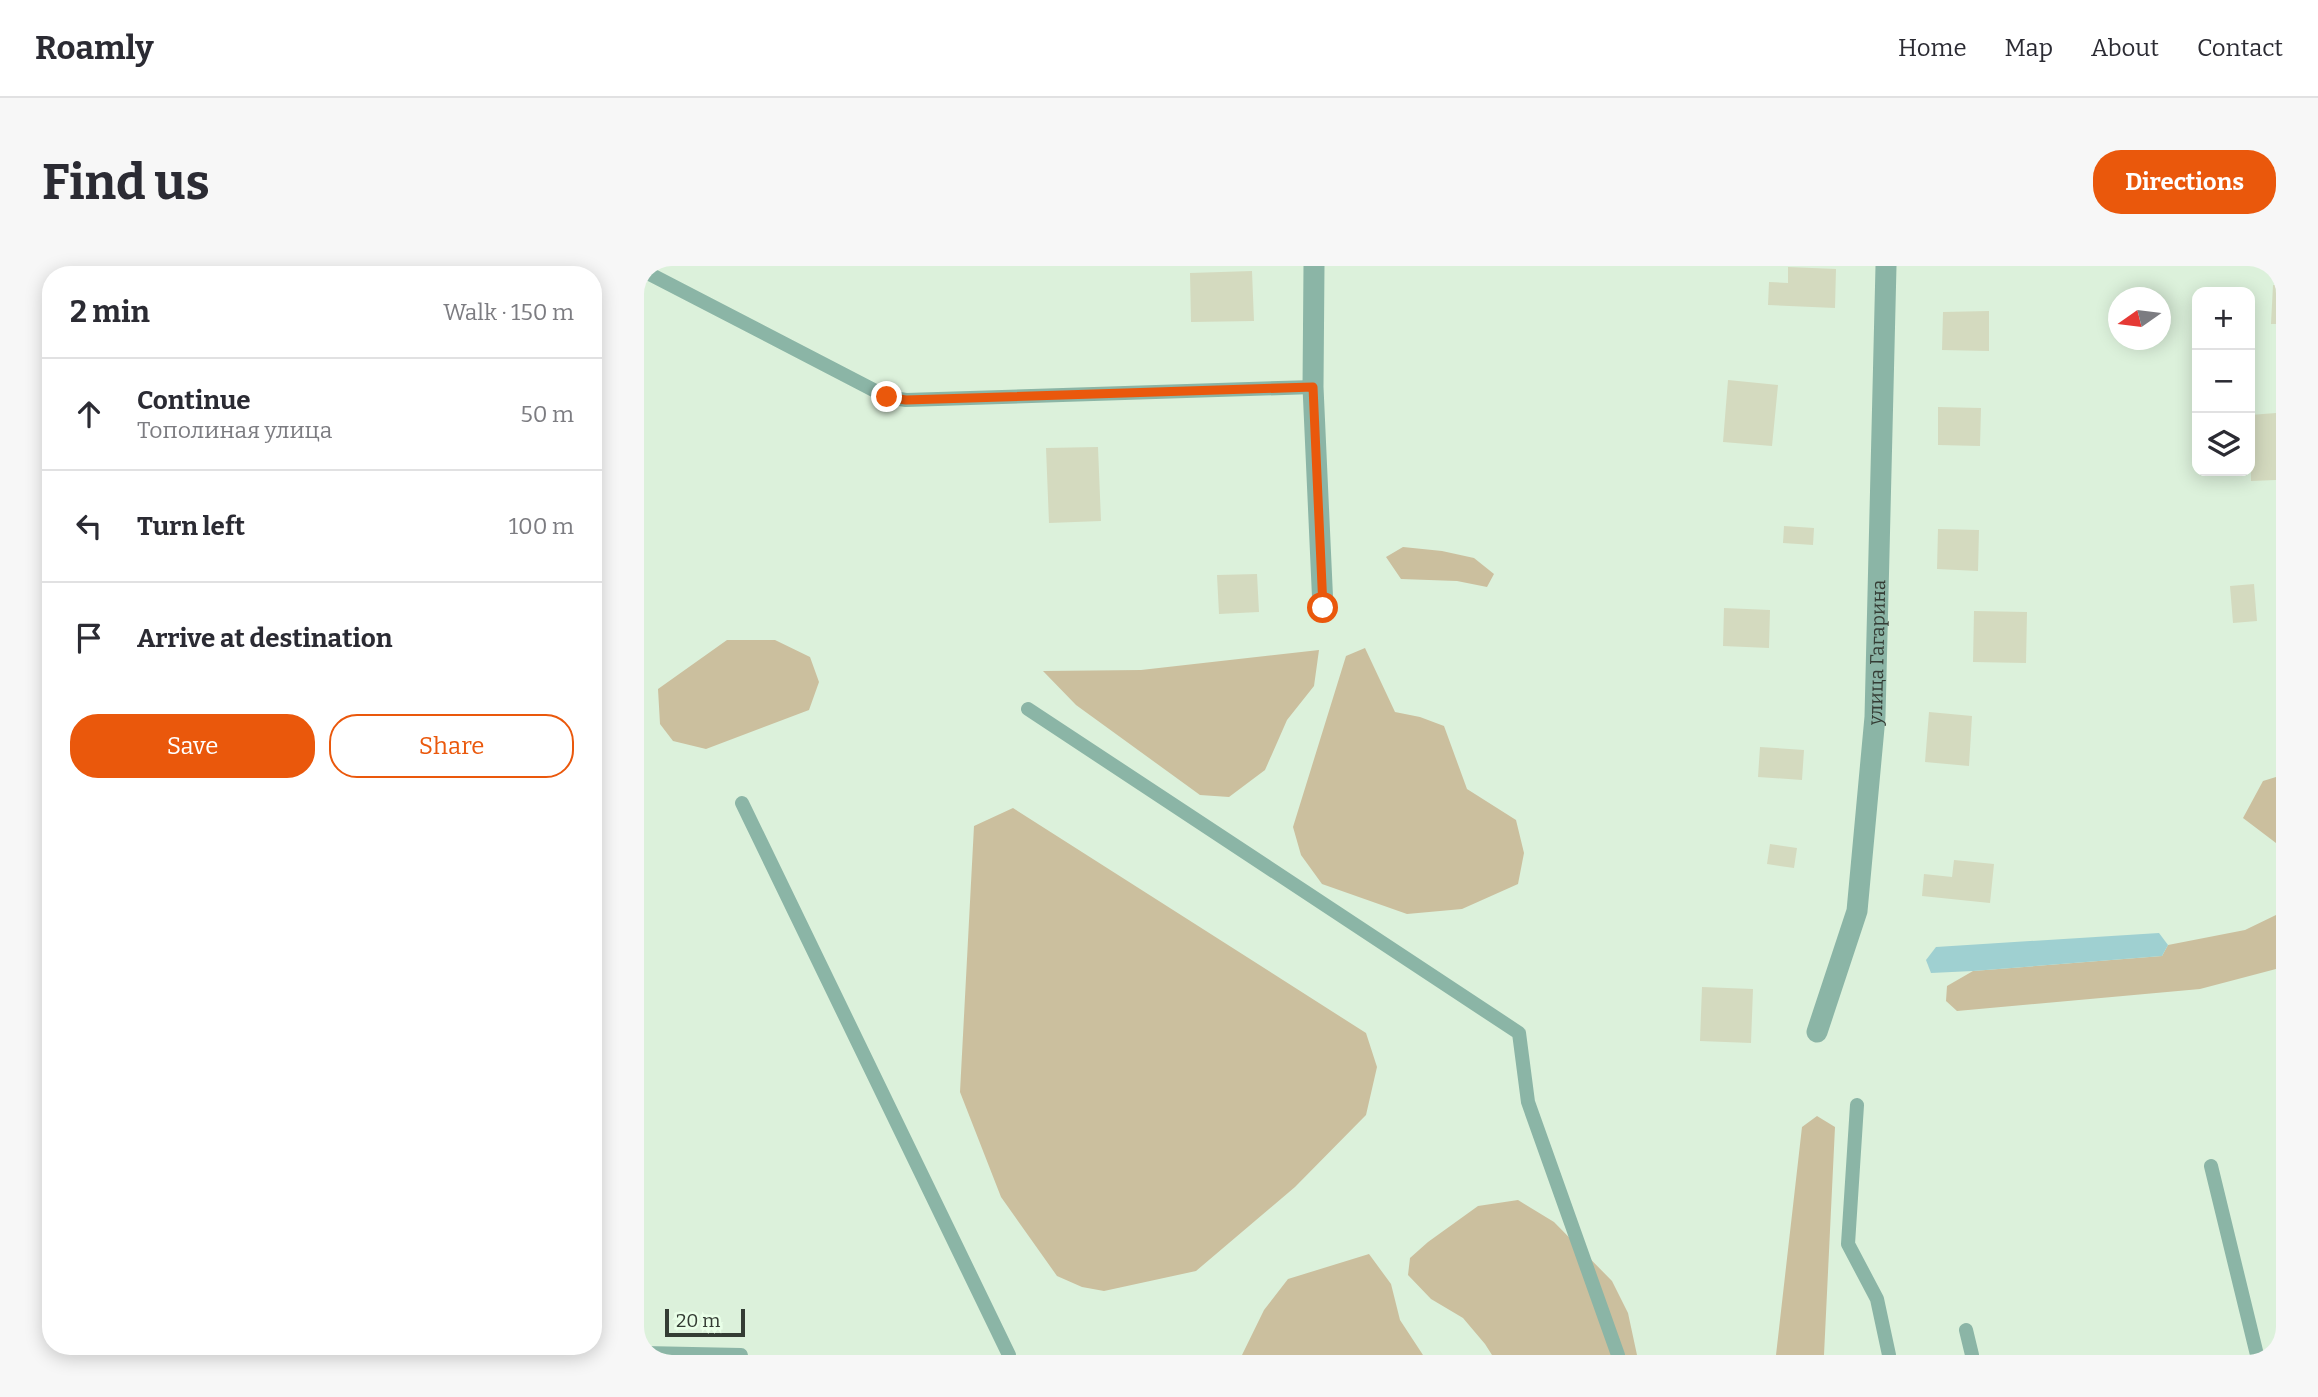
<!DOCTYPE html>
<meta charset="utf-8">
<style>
body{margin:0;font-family:Bitter,serif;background:#f7f7f7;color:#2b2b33}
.controls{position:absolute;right:21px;top:21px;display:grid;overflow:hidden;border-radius:14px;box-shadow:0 4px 18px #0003}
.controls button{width:63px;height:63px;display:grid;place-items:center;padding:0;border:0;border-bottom:2px solid #e1e1e2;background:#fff;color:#2b2b33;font:35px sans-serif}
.compass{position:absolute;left:1464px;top:21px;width:63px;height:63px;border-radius:50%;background:#fff;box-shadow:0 4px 18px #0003;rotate:256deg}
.scale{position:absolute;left:21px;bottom:18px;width:80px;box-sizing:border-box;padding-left:7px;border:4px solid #343c34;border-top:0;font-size:19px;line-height:24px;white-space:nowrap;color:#343c34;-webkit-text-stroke:5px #e9ffe8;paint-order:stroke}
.stop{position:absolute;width:21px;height:21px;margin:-16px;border:5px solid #ea580c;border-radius:50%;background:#fff}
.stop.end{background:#ea580c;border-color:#fff;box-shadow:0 2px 7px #0008}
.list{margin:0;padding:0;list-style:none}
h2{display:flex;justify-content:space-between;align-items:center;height:91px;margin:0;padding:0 28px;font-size:30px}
h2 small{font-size:23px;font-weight:400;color:#7c7c81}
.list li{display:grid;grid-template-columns:46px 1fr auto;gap:21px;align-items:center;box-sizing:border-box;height:112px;padding:0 28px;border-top:2px solid #e1e1e2}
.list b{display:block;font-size:26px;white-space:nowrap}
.list p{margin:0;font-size:23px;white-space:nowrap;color:#7c7c81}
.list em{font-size:23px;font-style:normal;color:#7c7c81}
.actions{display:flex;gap:14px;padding:21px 28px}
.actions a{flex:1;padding:16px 0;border:2px solid #ea580c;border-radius:28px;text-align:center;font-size:24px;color:#ea580c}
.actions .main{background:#ea580c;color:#fff}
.icon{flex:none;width:38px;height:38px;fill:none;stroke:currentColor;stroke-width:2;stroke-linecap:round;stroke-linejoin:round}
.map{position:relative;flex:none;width:1632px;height:1089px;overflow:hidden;border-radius:28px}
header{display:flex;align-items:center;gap:42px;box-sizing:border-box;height:98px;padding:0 35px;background:#fff;border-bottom:2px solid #e1e1e2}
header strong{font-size:33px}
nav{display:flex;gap:38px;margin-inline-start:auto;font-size:24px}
.intro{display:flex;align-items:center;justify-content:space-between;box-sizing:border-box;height:168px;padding:0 42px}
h1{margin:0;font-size:49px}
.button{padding:18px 32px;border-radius:28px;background:#ea580c;color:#fff;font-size:24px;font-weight:700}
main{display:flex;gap:42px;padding:0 42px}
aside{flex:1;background:#fff;border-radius:28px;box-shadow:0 4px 18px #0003}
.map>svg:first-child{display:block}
</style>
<header>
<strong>Roamly</strong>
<nav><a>Home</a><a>Map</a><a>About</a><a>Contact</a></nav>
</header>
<div class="intro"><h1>Find us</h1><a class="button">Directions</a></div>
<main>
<aside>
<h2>2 min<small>Walk · 150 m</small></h2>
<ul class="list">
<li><svg class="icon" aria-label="ahead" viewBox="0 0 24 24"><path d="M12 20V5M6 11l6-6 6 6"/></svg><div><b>Continue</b><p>Тополиная улица</p></div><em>50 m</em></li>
<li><svg class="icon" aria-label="left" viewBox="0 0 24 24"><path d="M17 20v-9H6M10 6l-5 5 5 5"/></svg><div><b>Turn left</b></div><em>100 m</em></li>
<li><svg class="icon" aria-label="arrive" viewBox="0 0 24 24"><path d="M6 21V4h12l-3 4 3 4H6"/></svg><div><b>Arrive at destination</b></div></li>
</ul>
<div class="actions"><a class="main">Save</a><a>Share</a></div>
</aside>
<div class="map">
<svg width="1632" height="1089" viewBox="0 0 1632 1089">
<rect width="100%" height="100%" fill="#dcf1db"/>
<path fill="#cbbf9e" d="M759,281L798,285L830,292L850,308L843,321L813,315L757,313L742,291Z
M83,374H131L166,391L175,416L165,444L62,483L29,475L16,458L14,423Z
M721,382L751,446L776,451L800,460L823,523L872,554L880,587L874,618L818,643L763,648L678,618L657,589L649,561L702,390Z
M675,384L670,420L643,454L621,504L585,531L556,529L432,439L399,405L497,404Z
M1632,511V577L1599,552L1619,515Z
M369,542L722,767L733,801L722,849L651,921L552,1005L460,1025L438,1021L413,1010L357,931L316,826L330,560Z
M1632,649V703L1556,723L1313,745L1302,735L1303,720L1329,705L1518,690L1524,679L1601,664Z
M1173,850L1191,861L1180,1089H1132L1158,861Z
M874,934L910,956L968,1015L984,1047L993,1089H848L841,1078L819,1052L787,1033L764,1009L766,992L784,976L834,940Z
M725,988L747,1018L756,1054L779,1089H598L620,1044L644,1013Z"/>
<path fill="#9fd0d1" d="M1515,667L1524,679L1518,690L1329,705L1287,707L1282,694L1292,681Z"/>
<path fill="#d4dabf" d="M1144,1L1192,3L1191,42L1124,39L1125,16L1144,17Z
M608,5L610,55L547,56L546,7Z
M1629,19H1632V58H1627Z
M1345,45V85L1298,84L1299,46Z
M1084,114L1134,119L1128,180L1079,176Z
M1294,141L1337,142L1336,180L1294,179Z
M1632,147V214L1607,215L1606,149Z
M454,181L457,255L405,257L402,182Z
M1140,260L1170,262L1169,279L1139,277Z
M1294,263L1335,264L1334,305L1293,303Z
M613,308L615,346L575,348L573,309Z
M1610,318L1613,355L1589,357L1586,320Z
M1080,342L1126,344L1125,382L1079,380Z
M1330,345L1383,346L1382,397L1329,396Z
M1285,446L1328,450L1325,500L1281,496Z
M1116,481L1160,484L1158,514L1114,511Z
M1126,578L1153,582L1150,602L1123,598Z
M1310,594L1350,598L1346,637L1278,630L1280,608L1308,611Z
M1058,721L1109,723L1107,777L1056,775Z"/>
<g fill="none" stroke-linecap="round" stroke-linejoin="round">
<path stroke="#8bb5a6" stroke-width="14" d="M0,5L243,131L262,134L669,121
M384,443L875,767L884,836L974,1089
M98,537L365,1089
M1213,839L1204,978L1233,1033L1245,1089
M1567,900L1613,1089
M1322,1064L1328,1089
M0,1087L97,1089"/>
<g stroke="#8bb5a6" stroke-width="21">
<path d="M670,0L669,121L679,342"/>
<path id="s1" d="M1173,766L1213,645L1231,451L1242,0"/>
</g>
</g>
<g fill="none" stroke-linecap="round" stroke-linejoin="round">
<path stroke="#ea580c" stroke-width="9" d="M243,131L262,134L669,121L679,342"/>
</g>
<g text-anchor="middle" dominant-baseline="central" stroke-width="5" stroke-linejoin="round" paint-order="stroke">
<g font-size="19" fill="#343c34" stroke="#e9ffe8">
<text stroke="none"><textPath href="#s1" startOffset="387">улица Гагарина</textPath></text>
</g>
</g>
</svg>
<div class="controls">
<button>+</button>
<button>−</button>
<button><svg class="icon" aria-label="layers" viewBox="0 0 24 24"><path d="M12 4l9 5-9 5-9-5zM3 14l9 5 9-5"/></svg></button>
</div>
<svg class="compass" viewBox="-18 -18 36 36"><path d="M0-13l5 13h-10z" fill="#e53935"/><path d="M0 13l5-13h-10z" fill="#7c7c81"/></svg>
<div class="scale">20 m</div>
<div class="stop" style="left:679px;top:342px"></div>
<div class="stop end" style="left:243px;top:131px"></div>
</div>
</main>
